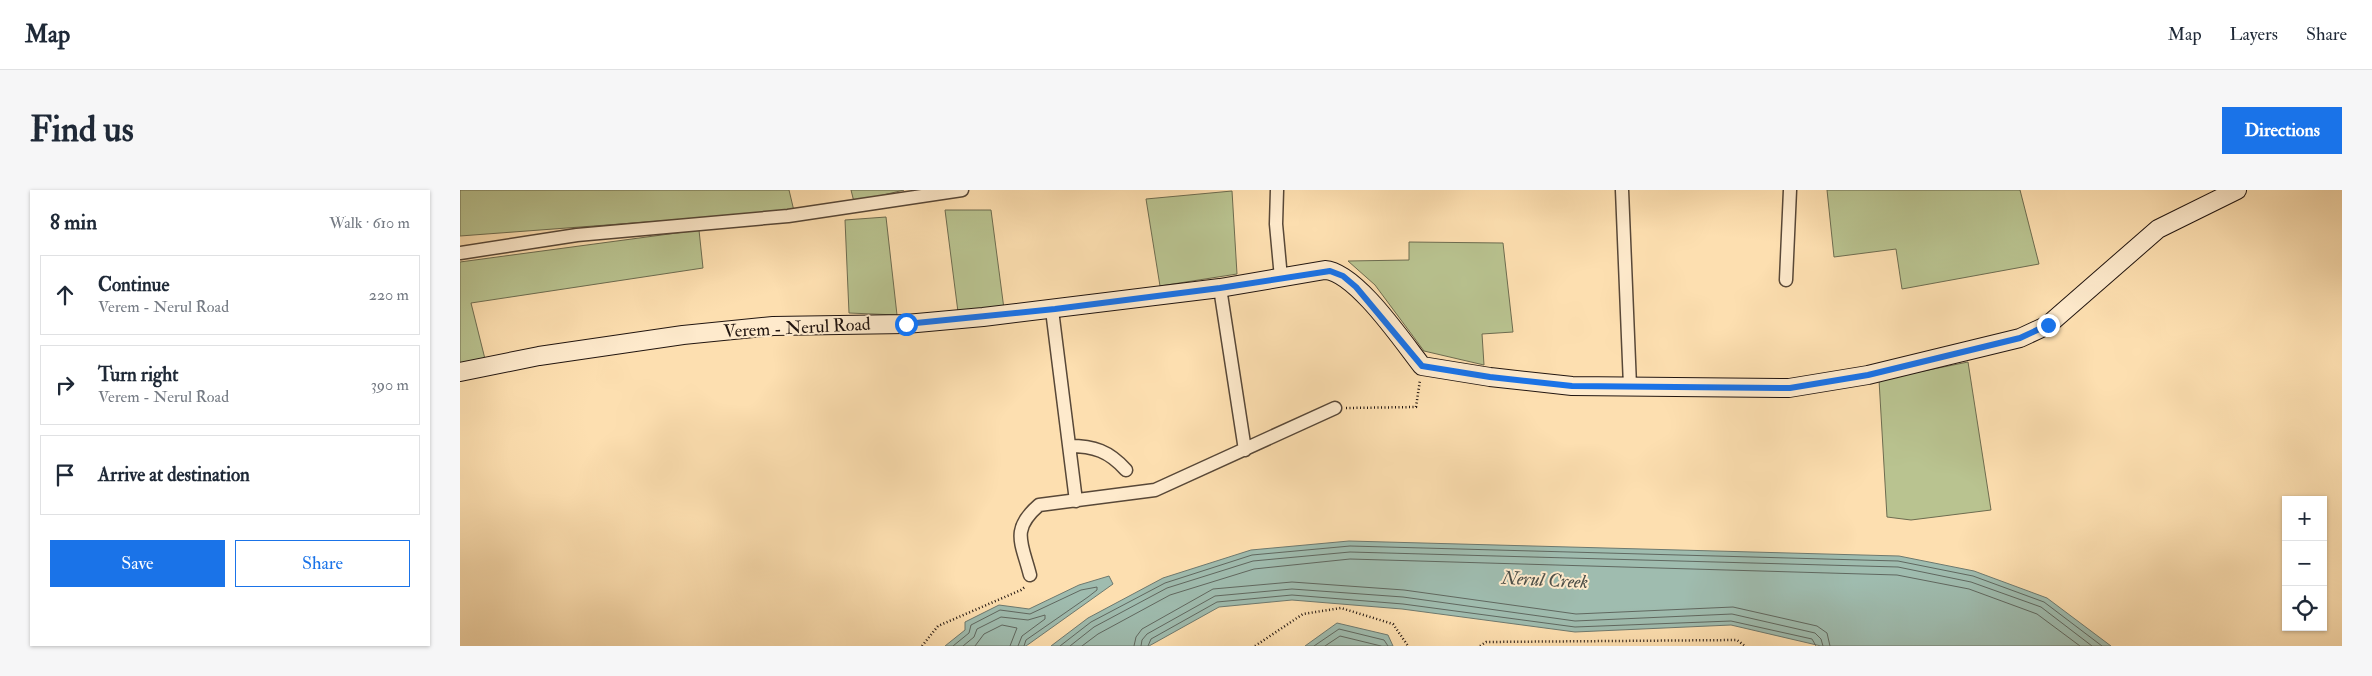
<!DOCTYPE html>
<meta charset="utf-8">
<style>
body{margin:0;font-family:"IM FELL Double Pica",serif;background:#f6f6f7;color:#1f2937}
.controls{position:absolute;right:15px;bottom:15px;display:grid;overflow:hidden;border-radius:0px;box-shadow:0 1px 4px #0004}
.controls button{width:45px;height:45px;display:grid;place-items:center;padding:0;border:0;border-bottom:1px solid #e0e1e3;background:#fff;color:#1f2937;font:25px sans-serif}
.stop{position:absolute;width:15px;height:15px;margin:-11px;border:4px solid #1a73e8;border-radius:50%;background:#fff}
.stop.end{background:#1a73e8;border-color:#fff;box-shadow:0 1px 5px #0008}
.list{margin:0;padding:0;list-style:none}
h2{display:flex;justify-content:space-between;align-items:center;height:65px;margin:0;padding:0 20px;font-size:21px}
h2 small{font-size:16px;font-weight:400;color:#747a83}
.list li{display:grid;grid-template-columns:32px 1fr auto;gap:15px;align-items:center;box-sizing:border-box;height:80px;margin:0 10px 10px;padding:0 10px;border:1px solid #e0e1e3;border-radius:0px}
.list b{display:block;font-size:19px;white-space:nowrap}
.list p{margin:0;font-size:16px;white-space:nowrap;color:#747a83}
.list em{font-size:16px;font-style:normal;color:#747a83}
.actions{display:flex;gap:10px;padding:15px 20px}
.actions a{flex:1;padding:11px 0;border:1px solid #1a73e8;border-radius:0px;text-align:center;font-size:18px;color:#1a73e8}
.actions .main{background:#1a73e8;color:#fff}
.icon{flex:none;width:28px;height:28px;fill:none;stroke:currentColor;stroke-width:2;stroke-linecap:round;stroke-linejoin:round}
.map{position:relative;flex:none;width:1882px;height:456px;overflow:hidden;border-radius:0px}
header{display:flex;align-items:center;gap:30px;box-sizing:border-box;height:70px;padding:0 25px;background:#fff;border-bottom:1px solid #e0e1e3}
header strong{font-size:24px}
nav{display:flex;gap:28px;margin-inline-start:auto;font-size:18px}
.intro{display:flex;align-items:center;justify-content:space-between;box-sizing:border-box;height:120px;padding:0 30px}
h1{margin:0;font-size:35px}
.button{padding:12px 22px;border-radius:0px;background:#1a73e8;color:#fff;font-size:18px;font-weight:700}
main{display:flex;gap:30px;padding:0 30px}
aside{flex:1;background:#fff;border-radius:0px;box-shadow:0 1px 4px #0004}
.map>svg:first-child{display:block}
</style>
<header>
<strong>Map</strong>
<nav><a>Map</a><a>Layers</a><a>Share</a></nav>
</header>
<div class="intro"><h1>Find us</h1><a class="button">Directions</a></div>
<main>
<aside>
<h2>8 min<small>Walk · 610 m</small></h2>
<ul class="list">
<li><svg class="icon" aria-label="ahead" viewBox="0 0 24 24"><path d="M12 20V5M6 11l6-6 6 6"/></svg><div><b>Continue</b><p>Verem - Nerul Road</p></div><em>220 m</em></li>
<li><svg class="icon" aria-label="right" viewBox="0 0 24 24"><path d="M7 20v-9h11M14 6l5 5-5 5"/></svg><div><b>Turn right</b><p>Verem - Nerul Road</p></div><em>390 m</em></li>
<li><svg class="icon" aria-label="arrive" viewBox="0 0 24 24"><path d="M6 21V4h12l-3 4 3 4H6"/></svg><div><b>Arrive at destination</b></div></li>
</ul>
<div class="actions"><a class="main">Save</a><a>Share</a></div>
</aside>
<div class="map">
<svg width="1882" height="456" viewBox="0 0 1882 456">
<rect width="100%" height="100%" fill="#fddfb0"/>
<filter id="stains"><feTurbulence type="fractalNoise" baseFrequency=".004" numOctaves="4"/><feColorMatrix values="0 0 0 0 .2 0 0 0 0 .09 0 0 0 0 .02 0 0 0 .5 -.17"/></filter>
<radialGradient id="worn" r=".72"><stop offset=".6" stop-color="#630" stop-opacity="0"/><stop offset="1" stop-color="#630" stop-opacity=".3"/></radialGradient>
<path fill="#b9c390" stroke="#6d6c50" d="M0,0H329L334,21L0,46Z
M391,0H444L394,12Z
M1367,0H1560L1579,74L1442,99L1436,59L1374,67Z
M772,1L777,84L700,96L686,9Z
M485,20H531L544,119L498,122Z
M426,27L437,125L389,123L385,30Z
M239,40L243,78L11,113L25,169L0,175V72Z
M949,52L1043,53L1053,142L1022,144L1024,175L964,161L915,95L888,71L949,70Z
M1508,172L1531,320L1451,330L1427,327L1419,190Z"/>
<path fill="#9fbcaf" stroke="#6d796f" d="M889,351L1439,366L1514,381L1587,408L1651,456H1361L1271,435L1115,442L942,419L832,410L759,417L689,456H591L628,428L703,388L791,360Z
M649,386L653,394L566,456H485L505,440V432L539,415L569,419L619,395Z
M877,433L928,445L933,456H845Z"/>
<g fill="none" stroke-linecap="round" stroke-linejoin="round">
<path stroke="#606860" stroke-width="1" d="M493,456L509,443L511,435L540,420L570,424L621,400L637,397V400L628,407L566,450L564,456
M503,456L514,447L517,439L541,427L568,430L585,425V429L562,446L558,456
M515,456L524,444L542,435L557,438L550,456
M600,456L631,432L705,393L792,365L890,356L1438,371L1513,386L1584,412L1642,456
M610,456L634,437L707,398L793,371L890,362L1438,377L1511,392L1581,417L1632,456
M622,456L638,444L710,405L794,379L890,369L1437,385L1509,399L1577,424L1620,456
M674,456L676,447L682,439L753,399L832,392L944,400L1116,424L1273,417L1357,436L1367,443L1370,456
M681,456L682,450L687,444L755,406L832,399L943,407L1115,431L1272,424L1355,443L1361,449L1363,456
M688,456L691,449L757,412L832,405L943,414L1115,437L1271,431L1352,449L1356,456
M854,456L879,439L924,450L928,456
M865,456L880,446L921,456"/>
<defs>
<path id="street" d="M817,0L816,34L821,88
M1162,0L1170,196
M0,63L117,45L328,26L502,0
M1326,90L1330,0
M760,98L785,260
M592,120L616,311
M609,256C634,256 649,261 666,280
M570,385C562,353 550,340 579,315L695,300L875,218"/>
<path id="secondary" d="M0,182L79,166L223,145L313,136L446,134L523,127L760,98L865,80C896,82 943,152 962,176L1030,187L1112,196L1329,198L1408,185L1560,148L1588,135L1698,39L1777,0"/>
</defs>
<use href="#street" stroke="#584838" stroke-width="15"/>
<use href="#secondary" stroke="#211510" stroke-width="20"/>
<path stroke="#211510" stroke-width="2.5" stroke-dasharray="1 2.5" stroke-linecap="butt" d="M886,218L956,217L960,190
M462,456L478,436L561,400L566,396
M795,456L843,424L881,418L933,434L948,456
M1020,456L1026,452L1277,450L1285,456"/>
<use href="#street" stroke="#feeacc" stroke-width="12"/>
<use href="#secondary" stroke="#feeacc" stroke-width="18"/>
</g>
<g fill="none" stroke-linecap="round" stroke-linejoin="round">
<path stroke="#1a73e8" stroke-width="6" d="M446,134L595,119L760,98L870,81L883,86L896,97L962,176L1030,187L1112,196L1330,198L1408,185L1560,148L1588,135"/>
</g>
<g text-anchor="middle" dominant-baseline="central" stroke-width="4" stroke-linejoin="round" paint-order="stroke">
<g font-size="18" fill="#211510" stroke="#feeacc">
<text transform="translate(337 138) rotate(-3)">Verem - Nerul Road</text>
</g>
<g font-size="19" font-style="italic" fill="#4d4f48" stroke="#feeacc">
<text transform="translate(1085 390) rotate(3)">Nerul Creek</text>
</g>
</g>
<rect width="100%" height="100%" filter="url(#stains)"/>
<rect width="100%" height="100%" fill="url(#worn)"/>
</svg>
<div class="controls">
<button>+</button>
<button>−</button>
<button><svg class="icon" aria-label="locate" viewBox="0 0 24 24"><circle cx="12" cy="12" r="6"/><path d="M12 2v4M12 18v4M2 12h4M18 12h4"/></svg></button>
</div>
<div class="stop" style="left:446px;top:134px"></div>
<div class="stop end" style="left:1588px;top:135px"></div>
</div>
</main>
